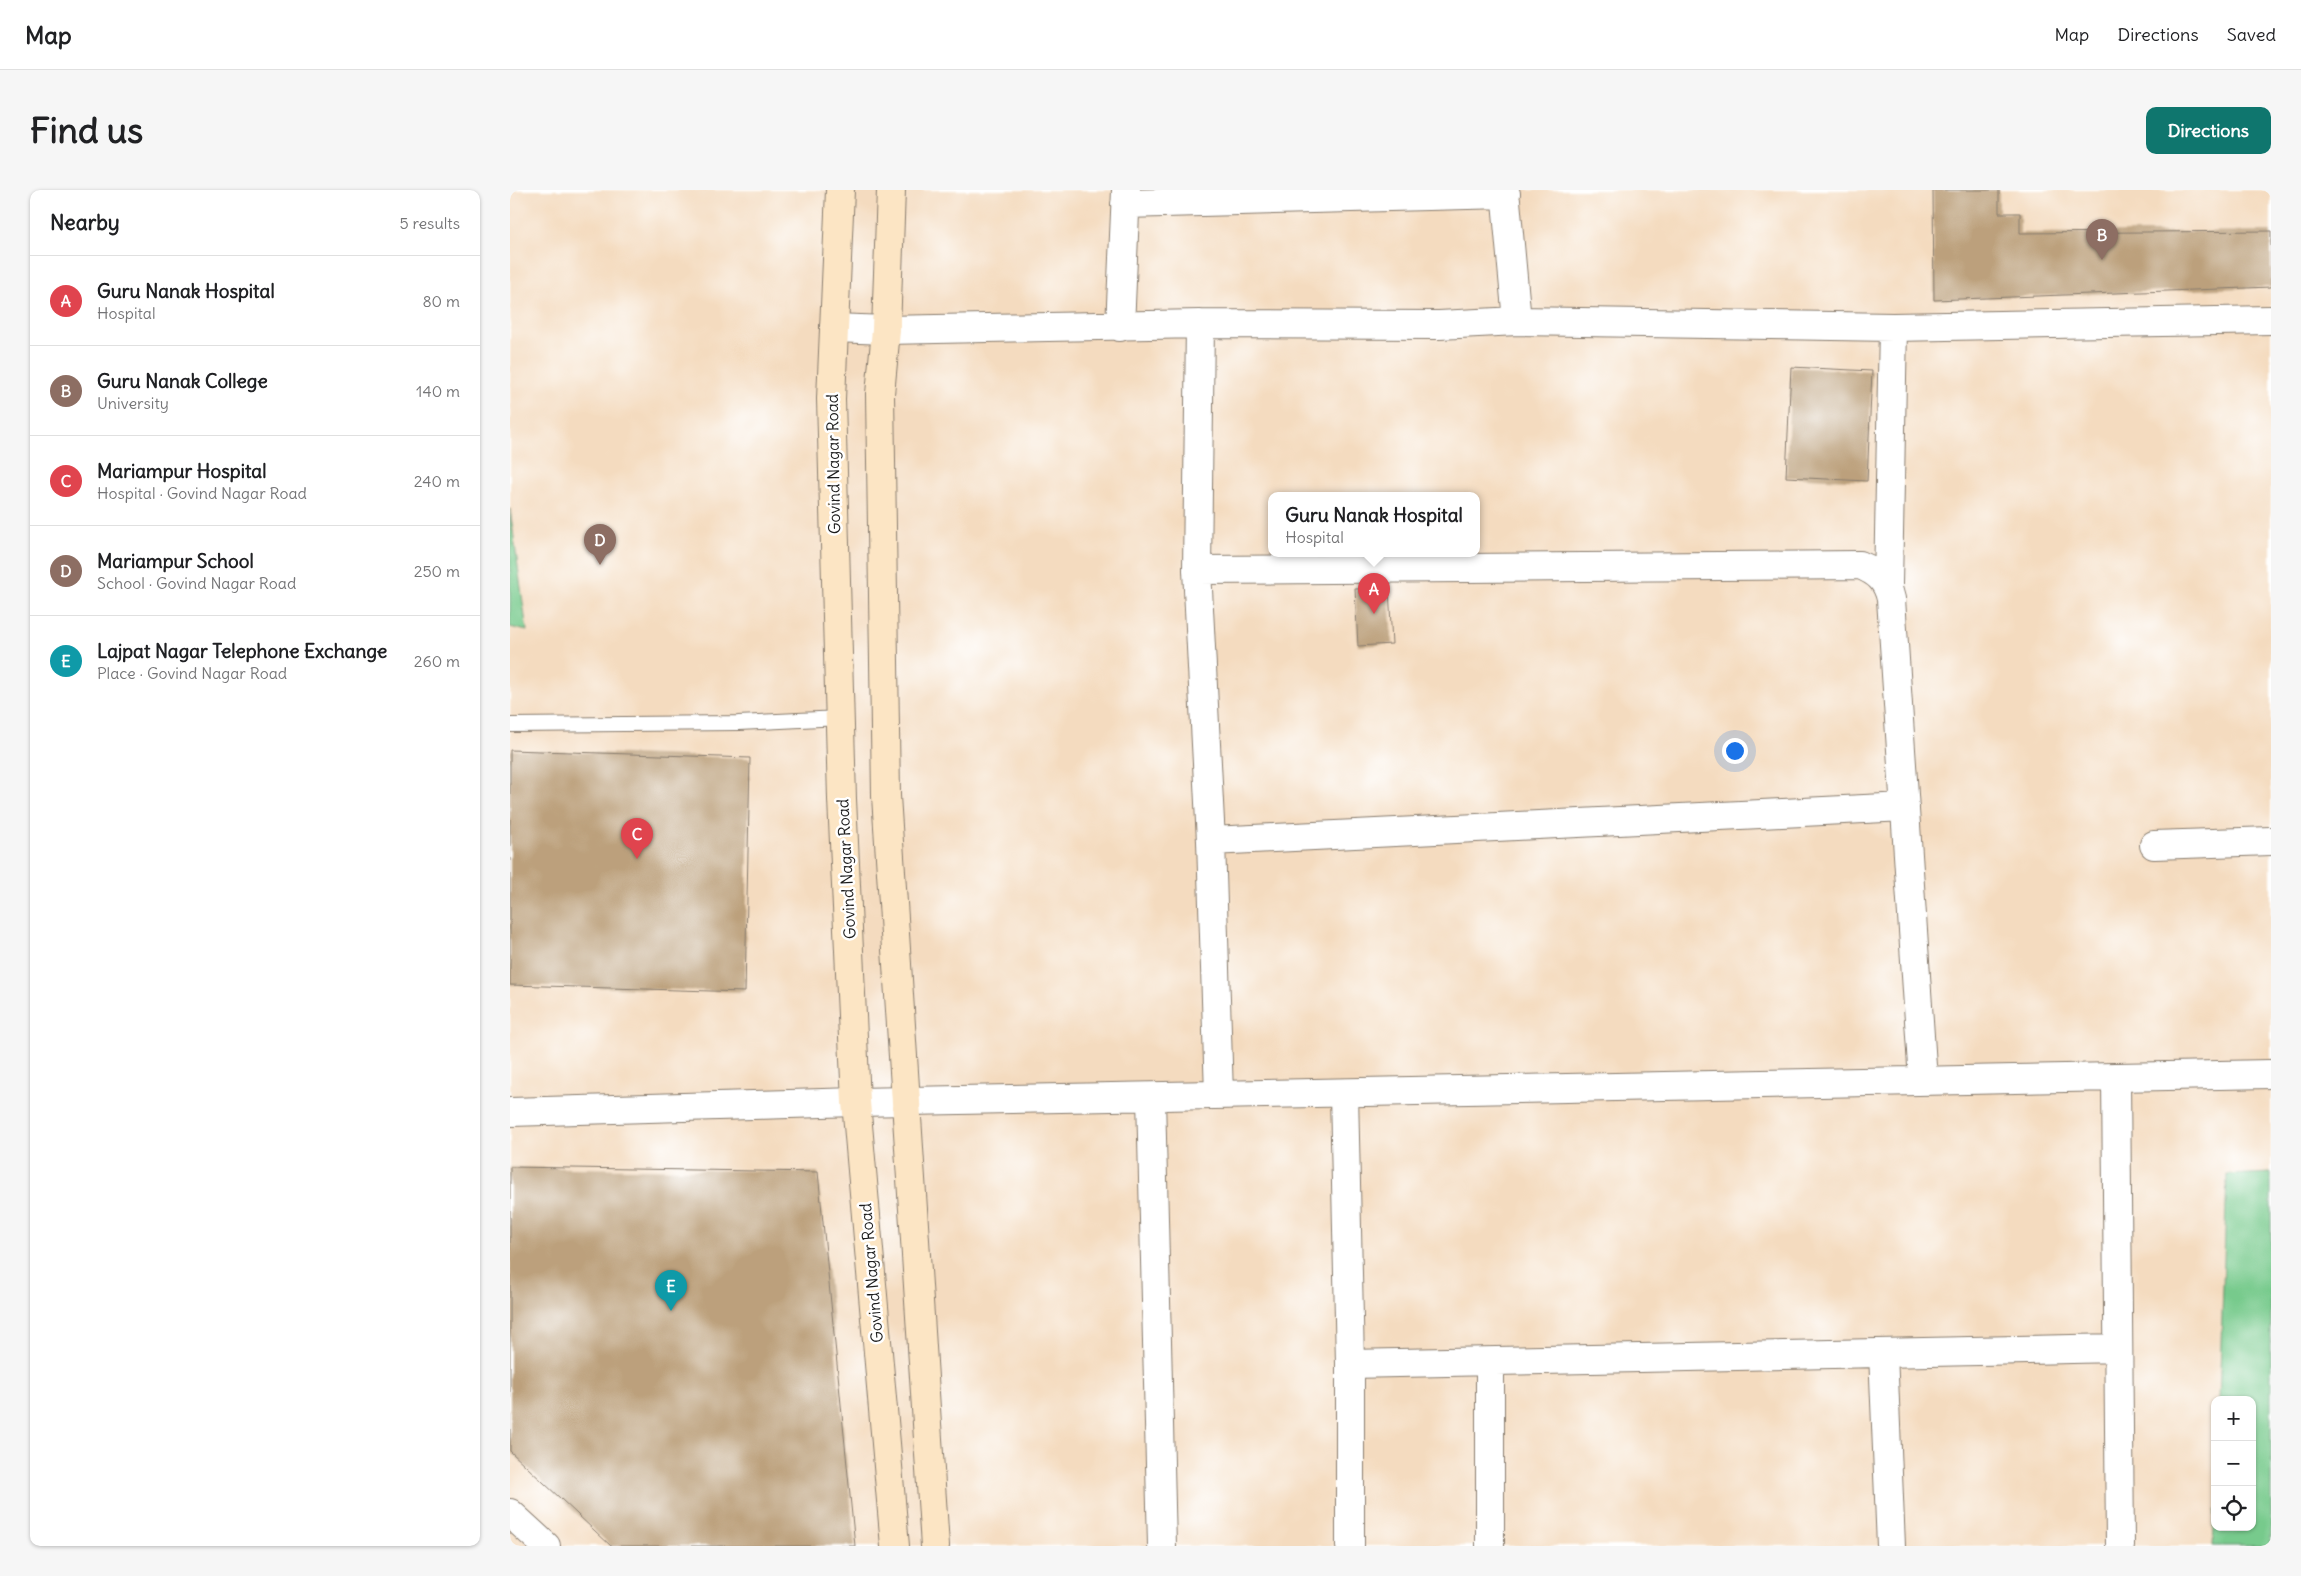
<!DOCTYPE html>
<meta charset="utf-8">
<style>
body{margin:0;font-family:Delius,sans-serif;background:#f6f6f6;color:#202124}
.controls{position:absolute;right:15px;bottom:15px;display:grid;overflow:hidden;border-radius:10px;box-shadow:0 1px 4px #0004}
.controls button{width:45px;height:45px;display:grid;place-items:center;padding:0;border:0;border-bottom:1px solid #e0e0e0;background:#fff;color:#202124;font:25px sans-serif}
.you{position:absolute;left:1224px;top:560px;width:18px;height:18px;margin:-12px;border:4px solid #fff;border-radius:50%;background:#1a73e8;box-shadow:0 0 0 8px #1a73e833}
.badge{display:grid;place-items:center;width:32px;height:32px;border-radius:50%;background:#0f766e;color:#fff;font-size:16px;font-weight:700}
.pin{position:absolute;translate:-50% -41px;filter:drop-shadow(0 1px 2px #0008)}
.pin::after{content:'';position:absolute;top:26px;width:18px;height:15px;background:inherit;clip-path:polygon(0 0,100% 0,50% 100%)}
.popup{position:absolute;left:758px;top:302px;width:212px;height:65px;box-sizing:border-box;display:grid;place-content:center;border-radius:10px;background:#fff;filter:drop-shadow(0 1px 4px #0005);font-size:16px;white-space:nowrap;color:#757577}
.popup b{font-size:19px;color:#202124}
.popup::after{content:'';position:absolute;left:50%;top:100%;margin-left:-10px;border:10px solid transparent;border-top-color:#fff}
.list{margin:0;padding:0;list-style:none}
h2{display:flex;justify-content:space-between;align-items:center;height:65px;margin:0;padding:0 20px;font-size:21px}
h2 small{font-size:16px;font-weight:400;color:#757577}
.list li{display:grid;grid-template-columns:32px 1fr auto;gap:15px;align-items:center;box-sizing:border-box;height:90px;padding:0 20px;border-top:1px solid #e0e0e0}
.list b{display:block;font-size:19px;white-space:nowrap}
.list p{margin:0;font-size:16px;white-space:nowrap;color:#757577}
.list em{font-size:16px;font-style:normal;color:#757577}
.icon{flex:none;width:28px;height:28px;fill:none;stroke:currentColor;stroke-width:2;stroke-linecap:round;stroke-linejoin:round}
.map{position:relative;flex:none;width:1761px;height:1356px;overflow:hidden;border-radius:10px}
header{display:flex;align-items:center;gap:30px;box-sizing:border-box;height:70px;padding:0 25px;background:#fff;border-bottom:1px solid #e0e0e0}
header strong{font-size:24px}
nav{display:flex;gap:28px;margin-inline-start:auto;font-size:18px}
.intro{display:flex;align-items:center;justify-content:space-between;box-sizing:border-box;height:120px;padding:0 30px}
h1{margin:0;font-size:35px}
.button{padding:12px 22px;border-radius:10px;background:#0f766e;color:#fff;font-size:18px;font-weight:700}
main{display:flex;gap:30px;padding:0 30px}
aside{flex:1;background:#fff;border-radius:10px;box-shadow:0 1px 4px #0004}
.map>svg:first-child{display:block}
</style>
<header>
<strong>Map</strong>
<nav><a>Map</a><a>Directions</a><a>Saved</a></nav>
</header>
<div class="intro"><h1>Find us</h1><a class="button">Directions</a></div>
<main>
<aside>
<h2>Nearby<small>5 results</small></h2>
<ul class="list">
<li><span class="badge" style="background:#e0444e">A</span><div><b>Guru Nanak Hospital</b><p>Hospital</p></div><em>80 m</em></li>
<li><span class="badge" style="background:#8d6e63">B</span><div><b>Guru Nanak College</b><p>University</p></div><em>140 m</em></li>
<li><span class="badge" style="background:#e0444e">C</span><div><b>Mariampur Hospital</b><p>Hospital · Govind Nagar Road</p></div><em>240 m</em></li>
<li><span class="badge" style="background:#8d6e63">D</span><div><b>Mariampur School</b><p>School · Govind Nagar Road</p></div><em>250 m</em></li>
<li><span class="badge" style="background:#0f9aa8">E</span><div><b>Lajpat Nagar Telephone Exchange</b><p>Place · Govind Nagar Road</p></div><em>260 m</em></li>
</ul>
</aside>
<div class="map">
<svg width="1761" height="1356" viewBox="0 0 1761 1356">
<rect width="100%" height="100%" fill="#fff"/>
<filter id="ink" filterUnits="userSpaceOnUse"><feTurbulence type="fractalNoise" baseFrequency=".02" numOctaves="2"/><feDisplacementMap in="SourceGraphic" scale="10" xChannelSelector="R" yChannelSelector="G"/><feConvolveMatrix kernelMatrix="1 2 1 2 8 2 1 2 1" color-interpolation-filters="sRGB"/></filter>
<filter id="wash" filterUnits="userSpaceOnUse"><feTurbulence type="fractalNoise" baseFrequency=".0096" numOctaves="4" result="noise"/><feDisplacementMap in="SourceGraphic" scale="20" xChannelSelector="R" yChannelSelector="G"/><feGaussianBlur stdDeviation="1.12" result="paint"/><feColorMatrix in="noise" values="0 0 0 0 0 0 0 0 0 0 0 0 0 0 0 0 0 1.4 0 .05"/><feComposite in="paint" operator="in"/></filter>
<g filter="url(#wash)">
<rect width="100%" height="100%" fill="#f4dbbf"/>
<path fill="#77ca8c" stroke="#4a7354" d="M0,319L17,441L0,437Z
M1761,983V1356H1703L1705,1320V1337H1742V1210H1709L1717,985Z"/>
<g id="blocks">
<path fill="#bca07b" d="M1423,0H1489V23H1510V43L1761,41V97L1424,110Z
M1281,177L1362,181L1357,291L1276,287Z
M879,398L882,454L848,456L845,399Z
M0,560L240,568L235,802L0,795Z
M0,977L308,982L345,1356H101L0,1261Z"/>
</g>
</g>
<g filter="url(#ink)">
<use href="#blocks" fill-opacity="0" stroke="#887c6e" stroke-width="1"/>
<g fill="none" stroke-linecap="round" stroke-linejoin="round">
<defs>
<path id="service" d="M0,535L228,533L330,528"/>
<path id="minor" d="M995,0L1007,131
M615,14L996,4
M690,134L687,380L701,651L709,905
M610,137L616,0
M324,138L376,140L690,134L929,135L1007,131L1383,137L1761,130
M687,380L1350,375C1367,382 1377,390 1381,409L1413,891
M1378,395L1383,137
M701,651L1395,617
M1644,655L1761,651
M1606,887L1610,1356
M834,903L840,1174V1356
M641,907L652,1356
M0,922L346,912L1761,884
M1373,1163L1381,1356
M980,1172V1356
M840,1174L1608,1158"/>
<path id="tertiary" d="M0,1323L36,1356"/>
<path id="secondary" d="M330,0L321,209L332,609L346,912L385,1356
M381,0L376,140L370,204L376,606L425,1356"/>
</defs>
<use href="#service" stroke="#887c6e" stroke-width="16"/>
<use href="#minor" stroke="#887c6e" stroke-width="30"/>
<use href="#tertiary" stroke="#887c6e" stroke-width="30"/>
<use href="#secondary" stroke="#887c6e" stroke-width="30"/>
<use href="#service" stroke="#fff" stroke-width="14"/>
<use href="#minor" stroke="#fff" stroke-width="28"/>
<use href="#tertiary" stroke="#fff" stroke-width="28"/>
<use href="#secondary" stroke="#fce5c4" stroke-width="28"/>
</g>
</g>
<g text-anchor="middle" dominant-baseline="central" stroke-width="5" stroke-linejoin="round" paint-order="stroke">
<g font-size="16" fill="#1c1c1c" stroke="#fff">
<text transform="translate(323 274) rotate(-91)">Govind Nagar Road</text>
<text transform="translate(336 679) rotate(-93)">Govind Nagar Road</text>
<text transform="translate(361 1083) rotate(-95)">Govind Nagar Road</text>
</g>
</g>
</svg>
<div class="controls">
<button>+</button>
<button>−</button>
<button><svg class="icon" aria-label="locate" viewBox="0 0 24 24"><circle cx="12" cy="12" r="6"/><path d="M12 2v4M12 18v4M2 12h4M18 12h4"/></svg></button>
</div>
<div class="you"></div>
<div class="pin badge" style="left:864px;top:424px;background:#e0444e">A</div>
<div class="popup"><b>Guru Nanak Hospital</b>Hospital</div>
<div class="pin badge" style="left:1592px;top:70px;background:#8d6e63">B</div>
<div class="pin badge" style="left:127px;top:669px;background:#e0444e">C</div>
<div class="pin badge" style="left:90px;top:375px;background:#8d6e63">D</div>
<div class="pin badge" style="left:161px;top:1121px;background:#0f9aa8">E</div>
</div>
</main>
